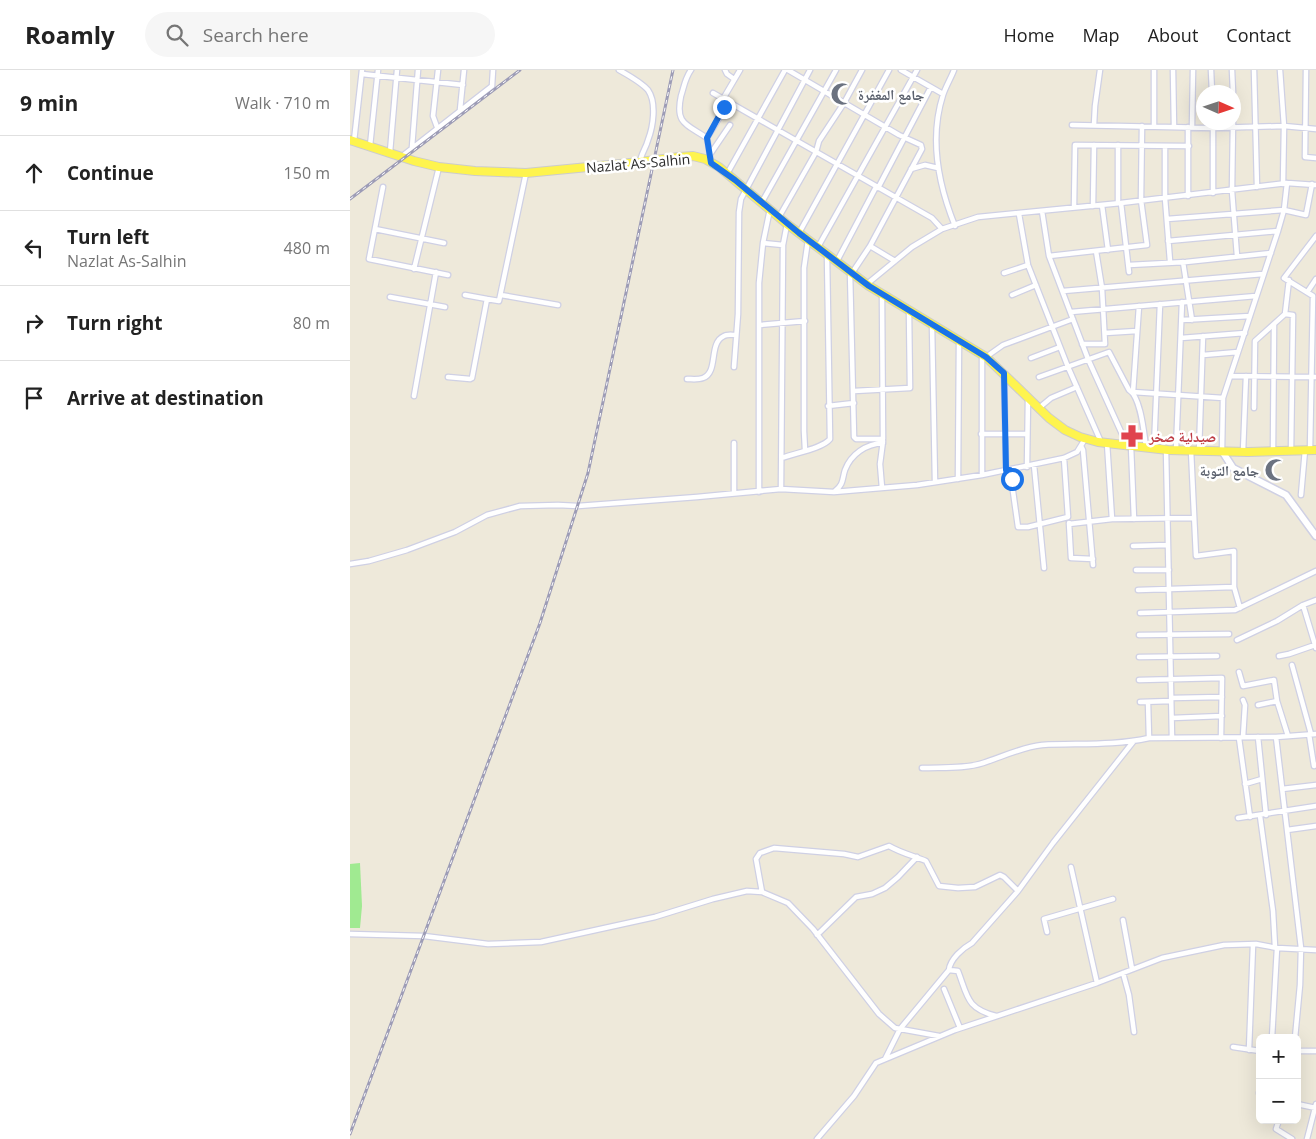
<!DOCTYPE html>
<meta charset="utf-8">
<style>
body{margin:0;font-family:"Open Sans","Noto Naskh Arabic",sans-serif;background:#f6f6f6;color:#222}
.controls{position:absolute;right:15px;bottom:15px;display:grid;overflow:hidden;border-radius:8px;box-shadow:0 5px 20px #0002}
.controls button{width:45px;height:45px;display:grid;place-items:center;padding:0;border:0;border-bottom:1px solid #e0e0e0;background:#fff;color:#222;font:25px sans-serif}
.compass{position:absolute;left:846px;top:15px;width:45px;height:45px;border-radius:50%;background:#fff;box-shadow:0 5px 20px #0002;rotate:93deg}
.stop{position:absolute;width:15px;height:15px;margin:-11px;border:4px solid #1a73e8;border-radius:50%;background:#fff}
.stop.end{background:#1a73e8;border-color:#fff;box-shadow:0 1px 5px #0008}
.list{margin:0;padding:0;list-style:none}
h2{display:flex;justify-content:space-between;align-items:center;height:65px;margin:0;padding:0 20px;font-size:21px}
h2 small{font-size:16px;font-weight:400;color:#767676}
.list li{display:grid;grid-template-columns:32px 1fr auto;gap:15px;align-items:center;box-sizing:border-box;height:75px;padding:0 20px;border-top:1px solid #e0e0e0}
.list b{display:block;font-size:19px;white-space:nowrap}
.list p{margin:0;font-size:16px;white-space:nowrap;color:#767676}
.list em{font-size:16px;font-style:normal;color:#767676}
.icon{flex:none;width:28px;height:28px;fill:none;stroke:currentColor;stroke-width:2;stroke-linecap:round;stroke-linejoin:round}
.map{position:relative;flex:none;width:966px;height:1069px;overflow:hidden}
header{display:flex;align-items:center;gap:30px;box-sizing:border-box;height:70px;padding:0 25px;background:#fff;border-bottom:1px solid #e0e0e0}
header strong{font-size:24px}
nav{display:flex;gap:28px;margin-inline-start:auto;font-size:18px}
.search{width:350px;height:45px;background:#f6f6f6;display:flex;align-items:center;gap:12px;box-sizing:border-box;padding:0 18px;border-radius:28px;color:#767676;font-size:19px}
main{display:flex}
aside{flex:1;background:#fff}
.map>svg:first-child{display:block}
</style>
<header>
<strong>Roamly</strong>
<div class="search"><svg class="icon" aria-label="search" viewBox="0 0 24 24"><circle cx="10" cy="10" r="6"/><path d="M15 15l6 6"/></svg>Search here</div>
<nav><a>Home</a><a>Map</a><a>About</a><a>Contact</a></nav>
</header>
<main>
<aside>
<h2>9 min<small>Walk · 710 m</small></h2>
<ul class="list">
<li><svg class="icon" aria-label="ahead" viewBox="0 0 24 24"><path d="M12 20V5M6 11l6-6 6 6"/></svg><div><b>Continue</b></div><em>150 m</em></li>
<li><svg class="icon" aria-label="left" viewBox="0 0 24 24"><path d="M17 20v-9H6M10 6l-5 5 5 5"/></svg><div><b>Turn left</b><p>Nazlat As-Salhin</p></div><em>480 m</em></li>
<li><svg class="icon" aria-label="right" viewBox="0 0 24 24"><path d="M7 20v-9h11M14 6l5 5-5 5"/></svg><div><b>Turn right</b></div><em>80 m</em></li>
<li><svg class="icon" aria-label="arrive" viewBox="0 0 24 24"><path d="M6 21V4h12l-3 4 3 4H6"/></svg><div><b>Arrive at destination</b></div></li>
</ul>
</aside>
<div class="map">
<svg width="966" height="1069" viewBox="0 0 966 1069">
<rect width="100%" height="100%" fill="#eee9da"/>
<path fill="#a0ea91" d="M10,793L12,836L10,858H0V794Z"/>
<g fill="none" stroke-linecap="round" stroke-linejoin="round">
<defs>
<path id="street" d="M269,0C278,5 291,12 298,20C307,33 303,57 298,70C296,78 291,84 290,92
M341,0C335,8 334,17 331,26C325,54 336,54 357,68L361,92
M375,0L377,4L384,9
M438,0L549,65L571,75L572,79L520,176L545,191
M551,0L593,24
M604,0C601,8 596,16 593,25C579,69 588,114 605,156
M804,0V56
M823,0L824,57
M861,0L862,22
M882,0L883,22
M904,0L907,117
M930,0L934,56L933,114
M956,0L955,87L966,88
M12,4L113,15
M363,23L582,148L592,159
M110,40L114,0
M863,52V123
M883,52L882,121L887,186
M722,55L863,58L934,56L966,59
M744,55L745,36L750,0
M87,57L83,46L88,0
M842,57L843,0
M357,68L371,45L374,37L373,29L390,0
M4,71L12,0
M20,76L28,0
M815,76V128L820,191
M62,77L68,0
M40,82L47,0
M361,83L380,55
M51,87L142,16L143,0
M561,99L575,95L588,98
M377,104L435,0
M33,117L19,189L98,205
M528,118L581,17
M838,126V57
M412,132L486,0
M768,133V75
M771,133L779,202
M752,135L758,180
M743,136L744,75
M724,137L725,75L839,76
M692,141L699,186L738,289L777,375
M669,144L678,195L718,297L751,372
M429,147L466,82L469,71L494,33L512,0
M817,149L934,140L956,145L962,114
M25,159L94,173
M449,163L539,0
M818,171L928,161
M413,173L433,175
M468,177L567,0
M699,186L797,175L791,130L792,56
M487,191L526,117
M833,192L842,250
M779,195L836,192L921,183
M64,199L89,97
M500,202L504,367L506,369H533L532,224
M502,203L520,176
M654,203L678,195
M939,210L935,244L943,245L941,381
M517,214L562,177L592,159L628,147L771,133L937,113L966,115
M713,221L913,204
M958,221L966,209
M115,225L137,229
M151,225L208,235
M662,225L686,215
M40,227L95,237
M789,236L783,322L873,328
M721,242L906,226
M832,250L900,246
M410,255L455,251
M582,255L585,412
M755,263L787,261
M831,268L895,263
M732,274H755L752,218L746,181
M632,285V405
M853,285L888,282
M636,287L653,275L723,249
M681,288L710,277
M384,297L388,244L389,142L391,129L460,0
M654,305L656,400
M881,306L966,307
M98,307L120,309L122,308L137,229L149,231L176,103
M689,307L759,282L779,320C791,327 794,364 796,377
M337,309C342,309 348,310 353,308C369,302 358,273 374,266C377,264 382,265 386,265
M504,321L560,318L559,241
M64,326L86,202
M478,336L504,333
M689,338L701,328L727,317
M904,338L905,271L935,244
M631,364H676
M757,373L762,449
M731,376L733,380L743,495
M781,376L784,449
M804,378L810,234
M816,379L822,668
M455,380L454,361V198L458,170
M826,380L832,232
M841,380L846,486L884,481V517L890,538
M960,380L963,226L934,208L966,166
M849,381L853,266
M872,381L873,328L928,161L934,140L937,113
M923,381L924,255
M893,382L896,306
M432,388C444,383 472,379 480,369L477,185
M684,395L694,498
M677,397L678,328
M660,400L668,457H678L718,447L714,388
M608,409L609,271
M532,418L530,394L533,371
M431,419L433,175L437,154
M485,421C494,414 492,409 495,400C501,384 516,374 533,373
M409,422V213L413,173L420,139
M384,423V373
M951,425L955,380
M719,453L721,488L743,489
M719,454L762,449L843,448
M783,476L818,475
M0,494L19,491L57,480L105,462L137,445L170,436L208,435L228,436L347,427L431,419L484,422L567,415L632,405L714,388L727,382L735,369
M786,500H819
M788,520L884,517
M966,530L953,535L966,578
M790,543L885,540L966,501
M789,565L879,564
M887,570L927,551L953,535
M929,586L939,584L965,575
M789,587L867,586
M942,595L961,664
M889,602L893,616L924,610L927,631L938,666
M789,610L872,608L871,668
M821,628L872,627
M893,630L895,635L893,667
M790,632L821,631
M798,632L799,668
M908,635L927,631
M822,648L872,646
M959,664L964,696L966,695
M908,667L916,745
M926,667L951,878L950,915L945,968
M889,668L900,747
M572,698C591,697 615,699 633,693C652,687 672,677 692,675C728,673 763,676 799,668L926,667L966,664
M895,714L912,709
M932,719L966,715
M910,746L923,841L925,877
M888,748L966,736
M937,760L966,756
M721,797L747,913
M412,822L406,789L410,783L424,778L494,784L508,787L539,776C551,783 564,786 576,791L589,816L608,818L625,817L650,805L654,807L668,821
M773,850L782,899
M697,862L694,849L763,829
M0,864L74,866L138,874L191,872L305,847L363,829L397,821L412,822L438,833L463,859L529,944L545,958L589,966
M467,865L506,827L522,824L535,818L548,807L567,787
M599,900L608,901C618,927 616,938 646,946
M773,903L779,925L784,962
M594,919L610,958
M922,968L927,878
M883,977L910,981
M899,980L903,875
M947,981H966
M535,989L550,959L599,900C600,889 613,878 622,873L668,821L703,773L783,672
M909,1023H910
M947,1034L966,1038
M929,1050L926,1059L942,1069
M467,1069L504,1026L526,993L605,960L747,913L812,888L874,875L906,874L927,878L966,880
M957,1069L966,1034"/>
<path id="secondary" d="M872,381L883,398L936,425L966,466"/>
<path id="primary" d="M0,70L64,91L89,97L125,101L176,103L290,92L329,87L343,86L355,89L369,97L437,154L519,216L636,287L699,348L715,360L730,367L748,372L818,380L898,382L966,380"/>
</defs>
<use href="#street" stroke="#cfd0e4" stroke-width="7"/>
<use href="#secondary" stroke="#cfd0e4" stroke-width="9"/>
<use href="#primary" stroke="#ccc" stroke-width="10"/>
<use href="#street" stroke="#fff" stroke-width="4.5"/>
<use href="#secondary" stroke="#fff" stroke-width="6"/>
<use href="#primary" stroke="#fef44e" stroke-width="8"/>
<defs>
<path id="rail" d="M0,129L170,0
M0,1064L190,553L238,403L323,0"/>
</defs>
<use href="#rail" stroke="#9d9cb6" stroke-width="3"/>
<use href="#rail" stroke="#fff" stroke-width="1" stroke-dasharray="4" stroke-linecap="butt"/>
</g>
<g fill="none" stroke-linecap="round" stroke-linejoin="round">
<path stroke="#1a73e8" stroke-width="6" d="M374,37L357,68L361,93L385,110L449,163L519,216L636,287L654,303L656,400H660L662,409"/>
</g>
<defs>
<symbol id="mosque-bare" viewBox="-9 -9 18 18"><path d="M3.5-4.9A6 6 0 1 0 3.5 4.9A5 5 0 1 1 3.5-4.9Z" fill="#6b7280" stroke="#fff" stroke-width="2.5" paint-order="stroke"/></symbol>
<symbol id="pharmacy-bare" viewBox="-9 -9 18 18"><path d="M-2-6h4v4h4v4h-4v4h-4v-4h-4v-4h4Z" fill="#e0444e" stroke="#fff" stroke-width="2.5" paint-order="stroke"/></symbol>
</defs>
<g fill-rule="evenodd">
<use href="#mosque-bare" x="476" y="8" width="32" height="32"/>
<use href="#pharmacy-bare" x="766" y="350" width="32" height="32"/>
<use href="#mosque-bare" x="910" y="384" width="32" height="32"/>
</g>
<g text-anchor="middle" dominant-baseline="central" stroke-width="5" stroke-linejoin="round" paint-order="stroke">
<g font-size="14" font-weight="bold" fill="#5b616d" stroke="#fff" text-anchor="start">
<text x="508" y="24">جامع المغفرة</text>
<text x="909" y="400" text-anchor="end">جامع التوبة</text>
</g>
<g font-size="14" fill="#2a2a2a" stroke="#fff">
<text transform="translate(288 93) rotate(-5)">Nazlat As-Salhin</text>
</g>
<g font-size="14" font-weight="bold" fill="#be3a42" stroke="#fff" text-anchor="start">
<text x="799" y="366">صيدلية صخر</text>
</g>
</g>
</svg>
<div class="controls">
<button>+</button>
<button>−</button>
</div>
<svg class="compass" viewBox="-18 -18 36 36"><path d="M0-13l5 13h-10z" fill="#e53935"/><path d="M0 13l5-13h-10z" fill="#767676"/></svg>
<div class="stop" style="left:662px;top:409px"></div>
<div class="stop end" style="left:374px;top:37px"></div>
</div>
</main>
